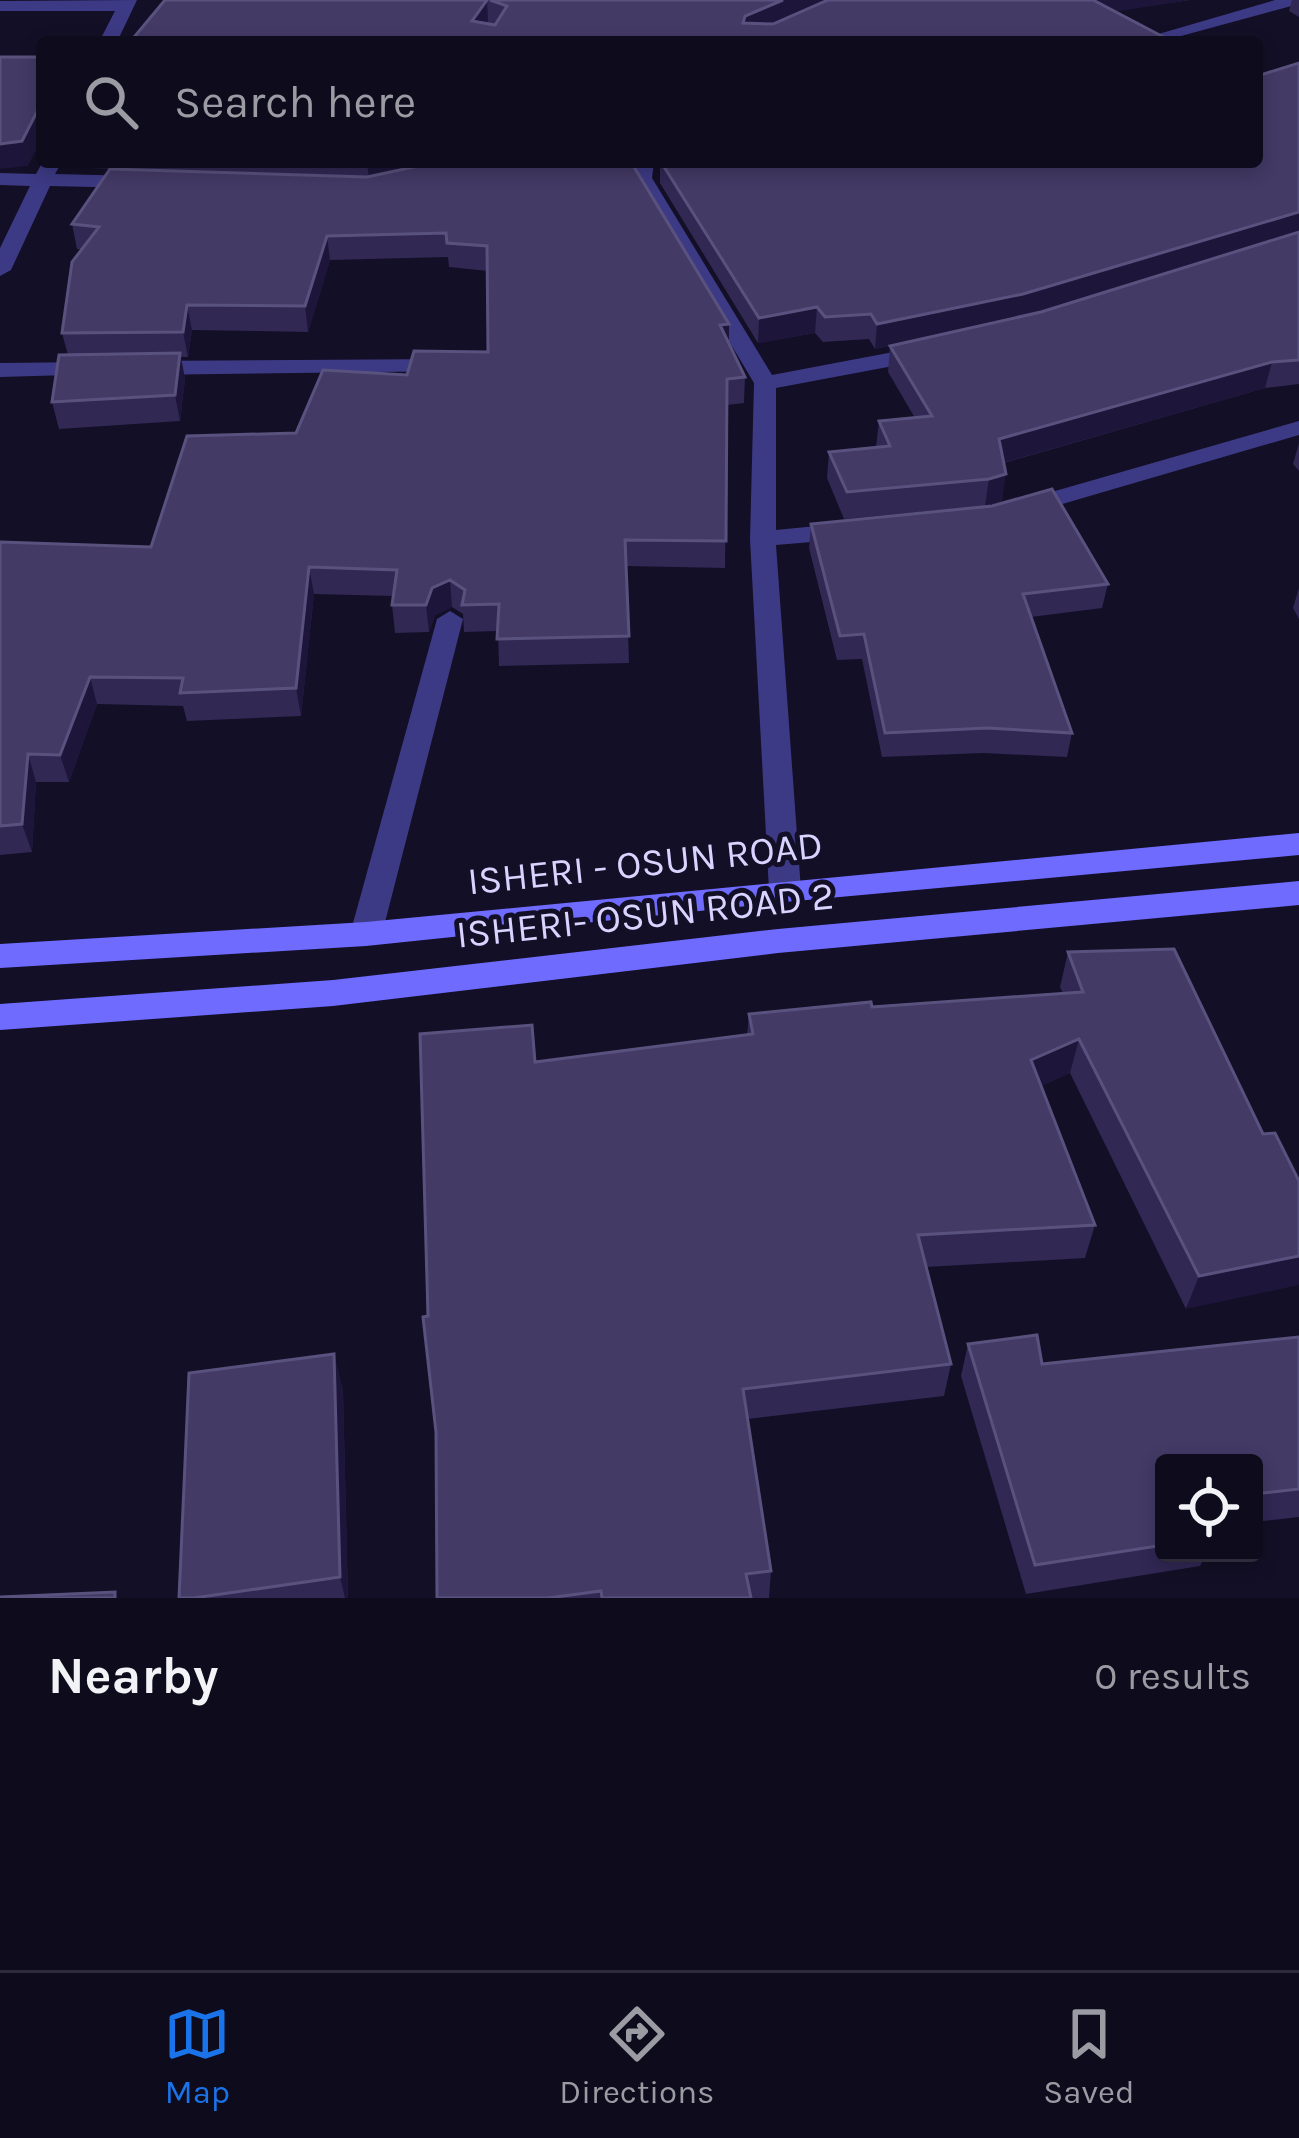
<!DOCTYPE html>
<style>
body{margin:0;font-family:Karla,sans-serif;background:#1c1929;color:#f1f3f6}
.controls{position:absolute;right:36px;bottom:36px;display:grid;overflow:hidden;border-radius:12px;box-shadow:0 6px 18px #0003}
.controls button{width:108px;height:108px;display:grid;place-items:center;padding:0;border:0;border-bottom:3px solid #2e2b3b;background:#0e0b1c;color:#f1f3f6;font:60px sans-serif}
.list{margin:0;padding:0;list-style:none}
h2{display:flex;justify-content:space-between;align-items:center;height:156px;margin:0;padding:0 48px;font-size:51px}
h2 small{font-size:39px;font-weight:400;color:#9b9ba3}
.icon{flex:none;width:66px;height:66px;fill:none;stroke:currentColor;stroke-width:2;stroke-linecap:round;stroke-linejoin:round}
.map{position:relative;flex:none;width:1299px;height:1598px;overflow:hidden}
.search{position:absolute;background:#0e0b1c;box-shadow:0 6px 18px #0003;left:36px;right:36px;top:36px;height:132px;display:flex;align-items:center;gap:30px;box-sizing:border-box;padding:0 42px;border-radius:12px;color:#9b9ba3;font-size:45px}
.sheet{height:372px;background:#0e0b1c}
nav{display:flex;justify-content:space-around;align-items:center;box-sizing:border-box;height:168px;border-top:3px solid #2e2b3b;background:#0e0b1c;font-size:33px;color:#9b9ba3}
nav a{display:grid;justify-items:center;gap:6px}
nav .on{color:#1a73e8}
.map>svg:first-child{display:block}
</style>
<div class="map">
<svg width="1299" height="1598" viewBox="0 0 1299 1598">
<rect width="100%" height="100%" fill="#130f26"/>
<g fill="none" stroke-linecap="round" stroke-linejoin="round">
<path fill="#3d3a85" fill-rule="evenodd" d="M137,0L117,42H99L115,11H0V1Z
M1275,0H1299V4L1159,42H1131Z
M52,162L59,167L55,174L138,176L148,182L138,188L50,186L11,270L0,276V248L30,186L0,185V173L36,174L42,163Z
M634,162H654L652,178L772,375L925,346L936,353L925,360L776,388V530L847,523L860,531L847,539L776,545L801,890L796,898H774L769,890L750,539L754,383L632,178Z
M450,359L461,366L458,371L144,375L133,368L144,361Z
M96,362L107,369L104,374L0,377V363Z
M1299,421V435L1028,514H1010L1006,509L1010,504Z
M450,611L463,619L382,934L377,943H355L350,934L437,619Z"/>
<path fill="#6f6bff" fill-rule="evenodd" d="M1299,833V855L785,902L366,946L0,968V944L366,922Z
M1299,881V905L778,953L333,1006L0,1030V1004L333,980L778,929Z"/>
</g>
<path fill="#312854" d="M165,0H1190L1115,11L130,42Z
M1292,0H1299V17L1289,11Z
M1299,63V384L1265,388L1004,463L1002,501L985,506L844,519L827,478L829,452L876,447L879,421L915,418L888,372L890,346L927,338L875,349L869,339L823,342L815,333L758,343L660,183V162H658H1257Z
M59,162H412L404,169L729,324V343L745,377L744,403L727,405L725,568L626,566L629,663L499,666L498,631L464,632L463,614L452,607L435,615L429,632L395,633L392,605L393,596L314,594L301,716L187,721L183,706L97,704L69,782H36L32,852L0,855V542L151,547L296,433L407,375L488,352V271L449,267L448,257L330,260L308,332L192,330L188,357H181L185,379L180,421L59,429L52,402L68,355L62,333L82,249H77L72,224L119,169L60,167Z
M1299,443V471L1293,464Z
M811,524L1108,584L1102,608L1031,617L1072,733L1067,757L983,753L882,757L862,659L837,660L809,548Z
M1299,588V619L1293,608Z
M1068,952L1263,1134L1186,1309L1070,1073L1041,1086L1095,1225L1085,1258L926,1267L951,1364L944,1396L748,1419L771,1571L769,1598H437L436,1432L428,1316L747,1035L749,1014L1063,993L1060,987Z
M1299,1337V1517L1254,1522V1463H1164V1553H1207L1200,1566L1026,1594L961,1376L968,1344L1042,1364Z
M334,1354L343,1391L348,1598H179Z"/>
<path fill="#1d163a" d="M487,0L488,21L473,42L472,21Z
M783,0H831L744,38L743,23L745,16Z
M1083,0H1190L1080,17Z
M42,102V138L28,166L0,169V144Z
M367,162H412L398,175L369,179Z
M1299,212V234L1019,319L875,349L877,324Z
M327,236L330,260L308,332L305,306Z
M187,305L192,330L188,357L183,332Z
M817,307L815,333L758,343L759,318Z
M729,324V349L720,325Z
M180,353L185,379L180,421L175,395Z
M1272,362L1265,388L995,465L999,439Z
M1006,474L1002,501L985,506L989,479Z
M309,567L314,594L301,716L296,688Z
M450,580L452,607L435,615L429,632L426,605L432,588Z
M90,677L97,704L69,782L60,755Z
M28,754L36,782L32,852L22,824Z
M1079,1039L1070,1073L1024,1094L1031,1060Z
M1299,1256V1285L1186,1309L1199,1276Z
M334,1354L343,1391L348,1598H345L340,1577Z"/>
<path fill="#433a66" stroke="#5a527e" stroke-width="3" d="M165,0H487L472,21L495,25L507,6L490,0H783L745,16L743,23L773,24L828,0H1093L1173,42H130Z
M0,57H42V102L22,141L0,144Z
M1299,63V212L1023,294L877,324L871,314L825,317L817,307L759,318L661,162H1257V76Z
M419,162H631L729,324L720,325L745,377L727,379L726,541L625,540L629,636L497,639L499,604L462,605L465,590L450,580L432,588L426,605H392L397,570L309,567L296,688L180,693L183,678L90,677L60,755L28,754L22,824L0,826V542L151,547L187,436L296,433L323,370L407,375L414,351L488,352L487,246L447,243L446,233L327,236L305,306L187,305L183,332L62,333L72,262L99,227L72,224L110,169L367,177L414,167Z
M1299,232V360L1272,362L999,439L1006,474L989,479L847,492L829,452L890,446L879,421L932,416L890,346L1041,312Z
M180,353L175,395L52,402L59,355Z
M1052,489L1108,584L1023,594L1072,733L987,728L885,733L864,634L840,636L811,524L992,506Z
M1174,949L1263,1134L1275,1133L1299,1181V1256L1199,1276L1079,1039L1031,1060L1095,1225L918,1235L951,1364L743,1389L771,1571L746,1574L751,1598H602L601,1591L548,1598H437L436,1432L423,1317L428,1316L420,1034L532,1025L535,1062L753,1034L749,1014L871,1002L872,1007L1083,992L1068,952Z
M1037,1335L1042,1364L1299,1337V1489L1254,1494V1463H1164V1545L1035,1565L968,1344Z
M334,1354L340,1577L194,1598H179L189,1373Z
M115,1592V1598H0V1597Z"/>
<g text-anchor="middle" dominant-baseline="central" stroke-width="10" stroke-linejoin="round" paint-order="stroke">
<g font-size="39" fill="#d9d4ff" stroke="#130f26">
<text transform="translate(645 863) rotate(-6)">ISHERI - OSUN ROAD</text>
<text transform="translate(645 915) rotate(-6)">ISHERI- OSUN ROAD 2</text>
</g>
</g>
</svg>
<div class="controls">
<button><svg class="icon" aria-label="locate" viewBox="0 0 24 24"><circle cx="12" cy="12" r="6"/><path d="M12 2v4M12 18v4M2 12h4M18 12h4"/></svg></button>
</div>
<div class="search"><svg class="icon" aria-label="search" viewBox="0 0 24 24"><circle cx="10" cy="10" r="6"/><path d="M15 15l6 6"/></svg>Search here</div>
</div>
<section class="sheet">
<h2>Nearby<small>0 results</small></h2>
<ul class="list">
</ul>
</section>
<nav>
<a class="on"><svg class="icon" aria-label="map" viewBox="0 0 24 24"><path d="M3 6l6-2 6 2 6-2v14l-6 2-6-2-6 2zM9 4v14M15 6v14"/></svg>Map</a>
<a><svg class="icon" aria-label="directions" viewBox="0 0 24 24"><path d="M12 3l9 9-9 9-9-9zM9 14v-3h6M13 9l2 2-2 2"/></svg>Directions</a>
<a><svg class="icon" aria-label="saved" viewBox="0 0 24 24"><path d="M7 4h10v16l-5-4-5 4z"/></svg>Saved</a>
</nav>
